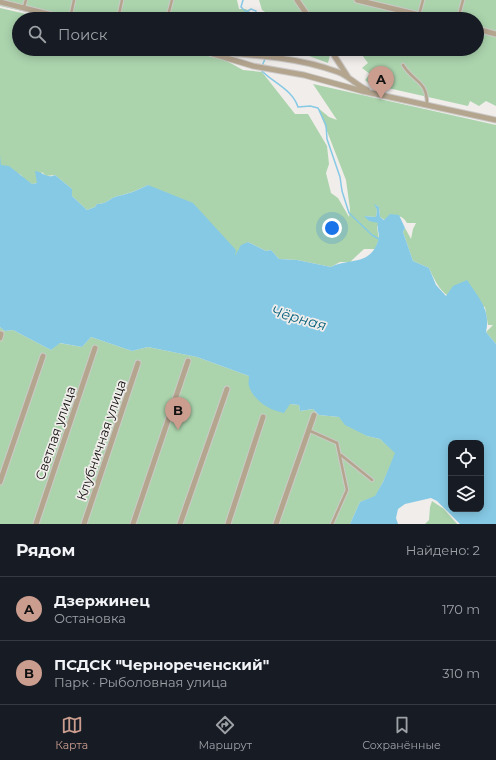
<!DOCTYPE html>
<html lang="ru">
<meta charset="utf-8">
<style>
body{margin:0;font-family:Montserrat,sans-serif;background:#242831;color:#f1f3f6}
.controls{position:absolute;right:12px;bottom:12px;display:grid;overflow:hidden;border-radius:8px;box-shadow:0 2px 10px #0003}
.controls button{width:36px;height:36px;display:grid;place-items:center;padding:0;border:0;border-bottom:1px solid #363941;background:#171b24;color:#f1f3f6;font:20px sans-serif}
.you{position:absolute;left:332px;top:228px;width:14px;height:14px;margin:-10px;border:3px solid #fff;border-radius:50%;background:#1a73e8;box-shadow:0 0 0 6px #1a73e833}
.badge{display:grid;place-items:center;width:26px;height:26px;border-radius:50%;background:#ca9d8f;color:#111;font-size:13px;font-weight:700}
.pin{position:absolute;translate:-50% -33px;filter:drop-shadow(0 1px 2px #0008)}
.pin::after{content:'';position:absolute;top:21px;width:14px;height:12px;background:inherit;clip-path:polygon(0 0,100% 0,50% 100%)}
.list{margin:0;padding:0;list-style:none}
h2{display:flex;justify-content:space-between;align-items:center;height:52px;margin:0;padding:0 16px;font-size:17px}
h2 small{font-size:13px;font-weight:400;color:#9ea1a6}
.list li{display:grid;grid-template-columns:26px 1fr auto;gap:12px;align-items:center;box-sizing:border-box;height:64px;padding:0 16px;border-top:1px solid #363941}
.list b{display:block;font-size:15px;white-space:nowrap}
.list p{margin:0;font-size:13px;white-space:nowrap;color:#9ea1a6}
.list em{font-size:13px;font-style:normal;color:#9ea1a6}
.icon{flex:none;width:22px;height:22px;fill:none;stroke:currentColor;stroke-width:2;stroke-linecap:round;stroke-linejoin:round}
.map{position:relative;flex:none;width:496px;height:524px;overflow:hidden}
.search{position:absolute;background:#171b24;box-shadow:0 2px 10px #0003;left:12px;right:12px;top:12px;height:44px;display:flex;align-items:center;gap:10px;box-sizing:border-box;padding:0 14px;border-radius:22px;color:#9ea1a6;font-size:15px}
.sheet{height:180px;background:#171b24}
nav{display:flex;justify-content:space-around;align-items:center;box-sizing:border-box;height:56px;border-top:1px solid #363941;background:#171b24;font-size:11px;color:#9ea1a6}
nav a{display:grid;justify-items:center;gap:2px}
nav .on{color:#ca9d8f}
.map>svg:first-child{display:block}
</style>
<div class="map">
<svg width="496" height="524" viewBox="0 0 496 524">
<rect width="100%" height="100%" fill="#f0edeb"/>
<path fill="#abd4ad" d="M0,0H237L239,9H246L253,14V19H58L0,6Z
M259,0H496V106L486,101L479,106L470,101L468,106L370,84L365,80L370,74L362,68L368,63L359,51L345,54L342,49H477V19H276L262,10Z
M0,8L48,19H19V49H179L225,60L243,70L262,72L295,114H308L327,146L329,164L326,173L331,193L338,198L349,217L350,209L346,180L318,108L329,117L337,120L313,84L496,125V344L486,332L493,325H488L485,307C451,298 444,302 429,268L413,261L403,232L405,228L411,239L413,229L416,223H407C401,213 395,216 385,220L380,217L379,207L375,205L377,210L376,217L364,216L379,223L377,227L379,239L375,249H364L350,262H340L331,267L297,260L279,259L271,250L266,251L248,242L234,258L148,185C136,191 130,193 118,196C109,198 108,204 97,204L95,207L87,210L72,196V189L55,175L46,176L42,172L37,183L32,184L25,180L21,175L0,165Z
M290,49H324L330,55L328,63Z
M0,327L5,331L13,330L51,350L59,343L82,347L91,337L132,351L148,347L197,357L249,376L290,404L299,405L300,411L313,409L319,415L339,417L367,436L380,439L396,453L383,482L375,497L360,502L350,524H0Z
M432,501L444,509L457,524H425L429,520L430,507Z"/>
<path fill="#86c9e5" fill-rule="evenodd" d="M0,155L1,165L9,166L32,184L37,183L35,171C43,172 47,179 55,175L72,189V196L87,210L95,207L97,204C108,204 109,198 118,196C131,193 136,191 148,185L193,203L236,250L235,256L241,245L248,242L266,251L271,250L279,259L297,260L331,267C349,258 370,266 378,241C381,235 376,229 378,223L369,221L364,216L376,217L377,210L374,204L379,207L380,217L384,220L390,214L399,215L405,228L403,232L413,261L429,268L436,285L446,296L453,286L467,280C479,298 491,310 486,332L496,344V524H460L437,501L431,498L405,504L398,509L396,518L398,524H350L360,502L375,496L383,482L395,453L380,439L367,436L345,425L339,417L319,415L313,409L300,411L299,405L290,404L284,413C270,411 253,400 249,386C248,383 249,379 249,376L197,357L148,347L132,351L91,337L82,347L60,343L51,350L13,330L5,331L0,327ZM451,443H481V509H451Z"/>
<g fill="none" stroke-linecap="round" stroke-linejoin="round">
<path stroke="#86c9e5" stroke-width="1.5" d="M243,0L241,7L246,12L251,9L256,11L255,19
M266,55L268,49
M262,66L265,59
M261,70C273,83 292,89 298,107L310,106L318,108L326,125L327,139L340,177L342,191L349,213L372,235L379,239"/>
<defs>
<path id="lane" d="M24,7L26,0
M419,15L423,0
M70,19L74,0
M118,19L122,0
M167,19L172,0
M214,19V18
M458,19L463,0
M403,65C414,83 427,80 427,104
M308,430L337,443L347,490L332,524
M341,455L372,480"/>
<path id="street" d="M297,0L310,19
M357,0L436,19
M0,2L68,19
M477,29L496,34
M197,49L253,66L304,75L362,91L496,120
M330,49L348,77
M212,52C254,55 298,57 338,72C349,76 356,85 367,90
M0,338L1,334
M0,482L43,356
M36,524L95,348
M84,524L138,363
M133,524L188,361
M180,524L227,389
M228,524L263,417
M276,524L314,415"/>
</defs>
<use href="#lane" stroke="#cccac8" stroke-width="4.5"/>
<use href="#street" stroke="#cccac8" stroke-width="7"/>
<use href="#lane" stroke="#b4a58f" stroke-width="2.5"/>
<use href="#street" stroke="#b4a58f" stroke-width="5"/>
</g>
<g text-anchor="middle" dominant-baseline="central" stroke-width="3.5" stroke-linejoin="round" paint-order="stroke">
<g font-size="13" fill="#11100f" stroke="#f0edeb">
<text transform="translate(55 433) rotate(-71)">Светлая улица</text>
<text transform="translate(101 440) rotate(-71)">Клубничная улица</text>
</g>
<g font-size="14" font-style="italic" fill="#005e7a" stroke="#f0edeb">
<text transform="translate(299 318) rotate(16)">Чёрная</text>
</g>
</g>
</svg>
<div class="controls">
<button><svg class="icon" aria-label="locate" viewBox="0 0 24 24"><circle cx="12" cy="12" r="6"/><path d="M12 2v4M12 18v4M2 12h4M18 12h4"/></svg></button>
<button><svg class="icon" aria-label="layers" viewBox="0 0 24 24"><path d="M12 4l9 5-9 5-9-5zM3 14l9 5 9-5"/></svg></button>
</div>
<div class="you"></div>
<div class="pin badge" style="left:381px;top:99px">A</div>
<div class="pin badge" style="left:178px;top:430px">B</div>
<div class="search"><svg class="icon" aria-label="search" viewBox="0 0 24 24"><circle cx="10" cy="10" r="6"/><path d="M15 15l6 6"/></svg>Поиск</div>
</div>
<section class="sheet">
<h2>Рядом<small>Найдено: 2</small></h2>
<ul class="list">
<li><span class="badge">A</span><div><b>Дзержинец</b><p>Остановка</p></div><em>170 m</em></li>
<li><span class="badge">B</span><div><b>ПСДСК &quot;Чернореченский&quot;</b><p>Парк · Рыболовная улица</p></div><em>310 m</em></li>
</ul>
</section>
<nav>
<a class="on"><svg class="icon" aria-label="map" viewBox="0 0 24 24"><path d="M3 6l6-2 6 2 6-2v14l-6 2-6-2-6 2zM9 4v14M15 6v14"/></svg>Карта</a>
<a><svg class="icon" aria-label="directions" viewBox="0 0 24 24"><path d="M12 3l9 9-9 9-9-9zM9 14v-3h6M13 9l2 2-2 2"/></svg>Маршрут</a>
<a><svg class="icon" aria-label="saved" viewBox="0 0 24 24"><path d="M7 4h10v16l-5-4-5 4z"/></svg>Сохранённые</a>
</nav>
